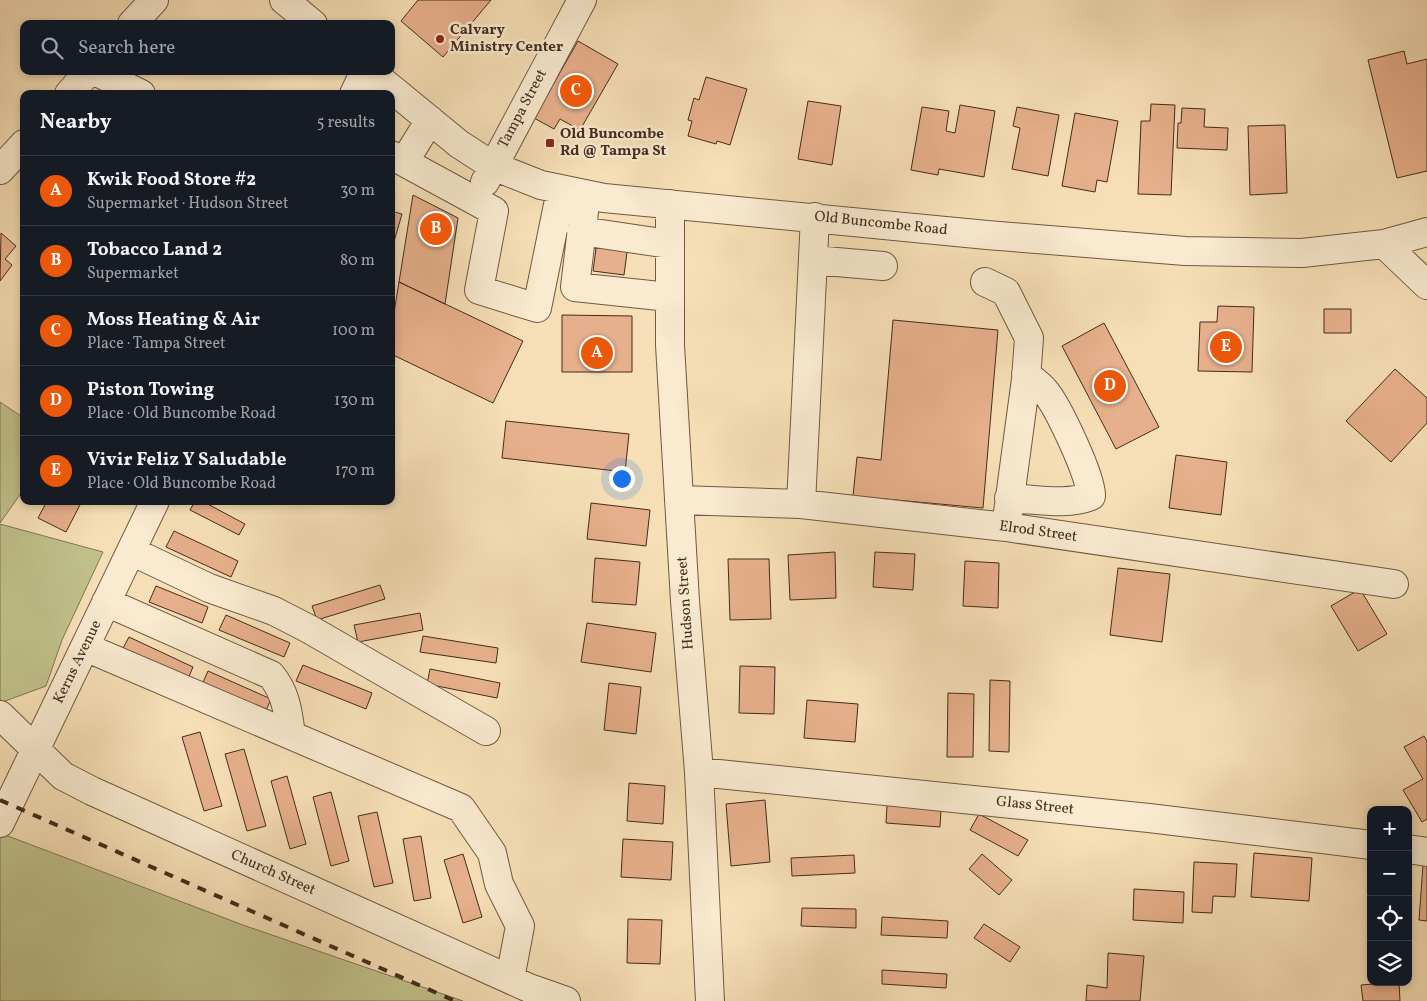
<!DOCTYPE html>
<meta charset="utf-8">
<style>
body{margin:0;font-family:Vollkorn,serif;background:#242831;color:#f1f3f6}
.controls{position:absolute;right:15px;bottom:15px;display:grid;overflow:hidden;border-radius:10px;box-shadow:0 2px 8px #0003}
.controls button{width:45px;height:45px;display:grid;place-items:center;padding:0;border:0;border-bottom:1px solid #363941;background:#171b24;color:#f1f3f6;font:25px sans-serif}
.you{position:absolute;left:621px;top:478px;width:18px;height:18px;margin:-12px;border:4px solid #fff;border-radius:50%;background:#1a73e8;box-shadow:0 0 0 8px #1a73e833}
.badge{display:grid;place-items:center;width:32px;height:32px;border-radius:50%;background:#ea580c;color:#fff;font-size:16px;font-weight:700}
.pin{position:absolute;translate:-50% -50%;border:2px solid #fff;box-shadow:0 1px 5px #0006}
.list{margin:0;padding:0;list-style:none}
h2{display:flex;justify-content:space-between;align-items:center;height:65px;margin:0;padding:0 20px;font-size:21px}
h2 small{font-size:16px;font-weight:400;color:#9ea1a6}
.list li{display:grid;grid-template-columns:32px 1fr auto;gap:15px;align-items:center;box-sizing:border-box;height:70px;padding:0 20px;border-top:1px solid #363941}
.list b{display:block;font-size:19px;white-space:nowrap}
.list p{margin:0;font-size:16px;white-space:nowrap;color:#9ea1a6}
.list em{font-size:16px;font-style:normal;color:#9ea1a6}
.icon{flex:none;width:28px;height:28px;fill:none;stroke:currentColor;stroke-width:2;stroke-linecap:round;stroke-linejoin:round}
.map{position:relative;flex:none;width:1427px;height:1001px;overflow:hidden}
.search{position:absolute;background:#171b24;box-shadow:0 2px 8px #0003;left:20px;top:20px;width:375px;height:55px;display:flex;align-items:center;gap:12px;box-sizing:border-box;padding:0 18px;border-radius:10px;color:#9ea1a6;font-size:19px}
.panel{position:absolute;background:#171b24;box-shadow:0 2px 8px #0003;left:20px;top:90px;width:375px;height:415px;border-radius:10px}
.map>svg:first-child{display:block}
</style>
<div class="map">
<svg width="1427" height="1001" viewBox="0 0 1427 1001">
<rect width="100%" height="100%" fill="#f6dfb6"/>
<filter id="stains"><feTurbulence type="fractalNoise" baseFrequency=".004" numOctaves="4"/><feColorMatrix values="0 0 0 0 .2 0 0 0 0 .09 0 0 0 0 .02 0 0 0 .5 -.17"/></filter>
<radialGradient id="worn" r=".72"><stop offset=".6" stop-color="#630" stop-opacity="0"/><stop offset="1" stop-color="#630" stop-opacity=".3"/></radialGradient>
<path fill="#c0c18b" stroke="#827654" d="M0,402L24,418V489L0,523Z
M0,524L103,552L62,640L46,686L0,703Z
M0,833L243,925L463,1001H0Z"/>
<path fill="#e7b08c" stroke="#442c1c" d="M418,0H491L443,57L401,21Z
M578,41L618,64L580,130L560,119L554,129L534,118Z
M1404,51L1407,64L1427,59V171L1397,178L1368,60Z
M706,77L747,89L730,145L717,141L716,144L688,136L692,121L688,120L694,98L699,100Z
M808,101L841,106L832,165L798,159Z
M1151,104L1175,105L1171,195L1138,194L1141,121H1150Z
M960,105L995,111L984,177L939,169L938,175L911,170L922,107L949,111L946,131L955,133Z
M1017,107L1059,115L1048,176L1012,169L1020,128L1013,126Z
M1182,108L1205,109L1204,127L1228,128L1227,150L1177,148L1178,123H1181Z
M1075,113L1118,121L1107,182L1097,180L1095,192L1062,186Z
M1285,125L1287,193L1250,195L1248,126Z
M413,195L458,218L445,304L399,282Z
M391,211L402,214L391,252Z
M1,233L16,246L5,259L12,265L0,281Z
M597,241L628,245L624,275L593,271Z
M399,282L523,341L493,403L391,354V331Z
M1218,306L1254,307L1252,372L1198,371L1200,322H1217Z
M1324,309H1351V333H1324Z
M562,315L632,316V372H562Z
M893,320L998,330L983,508L853,496L857,457L881,460Z
M1104,323L1159,427L1116,449L1062,346Z
M1395,369L1427,398V423L1391,462L1346,421Z
M506,421L629,434L625,472L502,458Z
M1176,455L1227,462L1221,515L1169,508Z
M47,501H82L66,532L38,518Z
M195,501H202L245,524L239,535L190,510Z
M591,503L650,510L646,546L587,539Z
M174,531L238,561L231,577L166,547Z
M835,552L836,598L790,600L788,555Z
M875,552L915,554L913,590L873,587Z
M595,558L640,562L636,605L592,602Z
M728,559H769L771,619L730,620Z
M965,561L999,563L998,608L963,606Z
M1118,568L1170,574L1162,642L1110,635Z
M380,585L385,599L317,620L312,606Z
M156,586L208,607L202,623L149,602Z
M1360,589L1387,634L1358,651L1331,606Z
M420,613L423,630L358,642L354,625Z
M226,615L290,643L284,657L219,630Z
M587,623L656,633L651,672L581,662Z
M423,636L498,648L496,663L420,652Z
M129,637L193,667L187,681L122,650Z
M303,665L372,693L366,709L296,681Z
M740,666L775,667L774,714L739,713Z
M430,669L500,683L497,698L427,684Z
M208,671L271,699L264,715L201,687Z
M990,680L1010,681L1009,752L989,751Z
M609,683L641,687L636,734L604,730Z
M948,693L974,694L973,757H947Z
M807,700L858,704L855,742L804,738Z
M200,732L222,806L204,811L182,737Z
M1424,736L1427,741V819L1422,822L1403,790L1423,779L1404,747Z
M244,749L266,826L247,831L225,754Z
M287,776L306,844L290,849L271,781Z
M629,783L665,786L663,824L627,821Z
M331,792L349,861L331,866L313,797Z
M765,800L770,862L731,866L726,804Z
M887,805L941,809L940,827L886,823Z
M377,812L393,883L374,887L358,816Z
M979,814L1028,840L1018,856L970,830Z
M421,836L431,898L414,901L403,839Z
M623,839L673,842L671,880L621,877Z
M1254,853L1312,858L1309,901L1251,897Z
M463,854L482,917L463,923L444,860Z
M982,854L1012,880L999,895L969,869Z
M854,855L855,873L792,876L791,858Z
M1194,862L1237,864L1235,897L1213,896L1212,913L1192,912Z
M1423,865H1427V921L1419,920Z
M1134,889L1184,892L1183,923L1133,920Z
M802,908L856,909V928L801,926Z
M882,917L948,921L947,938L881,935Z
M628,919L662,920L660,964L627,963Z
M984,924L1020,947L1010,962L974,938Z
M1108,953L1144,956L1140,1001H1086L1087,985L1107,988Z
M882,970L947,974L946,988L882,984Z
M1399,982L1400,1001H1363L1361,985Z"/>
<g fill="none" stroke-linecap="round" stroke-linejoin="round">
<defs>
<path id="minor" d="M284,0L313,24
M132,24L154,0
M95,71L141,94
M370,71L459,144L493,166L541,185L604,198L987,235L1185,251L1302,253L1384,244L1427,232
M69,94L89,71
M354,94L365,71
M391,155L494,211L479,290L537,308L561,190
M404,162L430,120
M0,170L24,144
M485,182L582,0
M586,195L575,287L669,297
M670,204V345L685,601L699,772L710,1001
M581,231L669,244
M1384,244L1427,285
M813,260L883,266
M985,282L1006,292L1029,338L1026,379L1006,527
M1009,498C1036,499 1066,506 1091,496C1092,478 1057,404 1044,390C1039,384 1032,380 1026,374
M679,500L801,504L1006,527L1394,584
M801,504L815,217
M131,551L209,588L274,611L309,629L486,731
M106,602L271,675C286,693 288,712 291,735
M85,647L461,808L492,853L499,884L520,926L510,979
M0,715L63,776L92,791L529,988L566,1001
M699,772L1149,818L1371,845
M0,823L155,501
M1408,849L1427,852"/>
</defs>
<use href="#minor" stroke="#705942" stroke-width="30"/>
<use href="#minor" stroke="#f9ead0" stroke-width="28"/>
<path stroke="#442c1c" stroke-width="4" stroke-dasharray="9 9" stroke-linecap="butt" d="M0,800L455,1001"/>
</g>
<g fill="#8f2418" stroke="#f9ead0" stroke-width="2">
<circle cx="440" cy="39" r="5"/>
<rect x="545" y="138" width="10" height="10" rx="2.5"/>
</g>
<g text-anchor="middle" dominant-baseline="central" stroke-width="5" stroke-linejoin="round" paint-order="stroke">
<g font-size="15" font-weight="bold" fill="#442c1c" stroke="#f9ead0" text-anchor="start">
<text x="450" y="30">Calvary<tspan x="450" dy="17">Ministry Center</tspan></text>
<text x="560" y="134">Old Buncombe<tspan x="560" dy="17">Rd @ Tampa St</tspan></text>
</g>
<g font-size="15" fill="#442c1c" stroke="#f9ead0">
<text transform="translate(523 109) rotate(-62)">Tampa Street</text>
<text transform="translate(881 224) rotate(6)">Old Buncombe Road</text>
<text transform="translate(1038 532) rotate(8)">Elrod Street</text>
<text transform="translate(686 603) rotate(-94)">Hudson Street</text>
<text transform="translate(78 662) rotate(-64)">Kerns Avenue</text>
<text transform="translate(1035 806) rotate(6)">Glass Street</text>
<text transform="translate(273 873) rotate(24)">Church Street</text>
</g>
</g>
<rect width="100%" height="100%" filter="url(#stains)"/>
<rect width="100%" height="100%" fill="url(#worn)"/>
</svg>
<div class="controls">
<button>+</button>
<button>−</button>
<button><svg class="icon" aria-label="locate" viewBox="0 0 24 24"><circle cx="12" cy="12" r="6"/><path d="M12 2v4M12 18v4M2 12h4M18 12h4"/></svg></button>
<button><svg class="icon" aria-label="layers" viewBox="0 0 24 24"><path d="M12 4l9 5-9 5-9-5zM3 14l9 5 9-5"/></svg></button>
</div>
<div class="you"></div>
<div class="pin badge" style="left:597px;top:353px">A</div>
<div class="pin badge" style="left:436px;top:229px">B</div>
<div class="pin badge" style="left:576px;top:91px">C</div>
<div class="pin badge" style="left:1110px;top:386px">D</div>
<div class="pin badge" style="left:1226px;top:347px">E</div>
<div class="search"><svg class="icon" aria-label="search" viewBox="0 0 24 24"><circle cx="10" cy="10" r="6"/><path d="M15 15l6 6"/></svg>Search here</div>
<section class="panel">
<h2>Nearby<small>5 results</small></h2>
<ul class="list">
<li><span class="badge">A</span><div><b>Kwik Food Store #2</b><p>Supermarket · Hudson Street</p></div><em>30 m</em></li>
<li><span class="badge">B</span><div><b>Tobacco Land 2</b><p>Supermarket</p></div><em>80 m</em></li>
<li><span class="badge">C</span><div><b>Moss Heating &amp; Air</b><p>Place · Tampa Street</p></div><em>100 m</em></li>
<li><span class="badge">D</span><div><b>Piston Towing</b><p>Place · Old Buncombe Road</p></div><em>130 m</em></li>
<li><span class="badge">E</span><div><b>Vivir Feliz Y Saludable</b><p>Place · Old Buncombe Road</p></div><em>170 m</em></li>
</ul>
</section>
</div>
